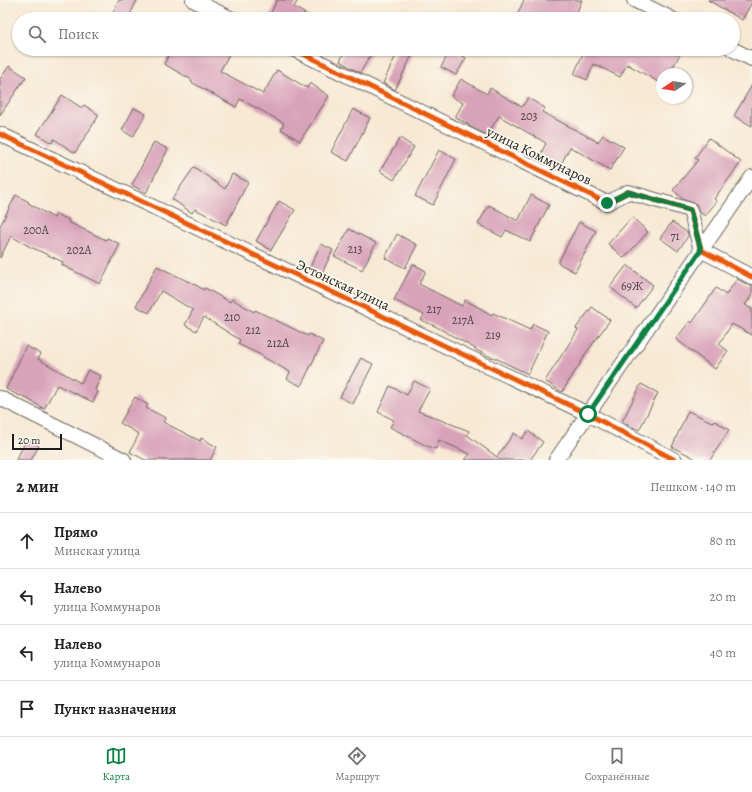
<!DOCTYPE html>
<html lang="ru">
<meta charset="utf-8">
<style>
body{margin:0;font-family:Alegreya,serif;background:#f2f2f2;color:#222}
.compass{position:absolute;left:656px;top:68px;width:36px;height:36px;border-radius:50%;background:#fff;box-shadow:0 1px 3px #0004;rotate:258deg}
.scale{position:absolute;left:12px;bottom:10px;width:50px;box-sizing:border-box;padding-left:4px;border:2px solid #1c1c1c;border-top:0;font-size:11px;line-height:14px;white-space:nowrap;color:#1c1c1c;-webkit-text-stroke:3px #fbf7ec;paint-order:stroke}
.stop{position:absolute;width:12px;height:12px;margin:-9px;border:3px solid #0b8043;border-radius:50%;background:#fff}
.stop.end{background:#0b8043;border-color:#fff;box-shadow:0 1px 4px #0008}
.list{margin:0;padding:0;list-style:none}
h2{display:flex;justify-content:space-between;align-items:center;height:52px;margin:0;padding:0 16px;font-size:17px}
h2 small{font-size:13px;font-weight:400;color:#767676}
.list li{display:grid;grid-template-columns:26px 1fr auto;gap:12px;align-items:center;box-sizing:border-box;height:56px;padding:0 16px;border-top:1px solid #e0e0e0}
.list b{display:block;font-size:15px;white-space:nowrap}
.list p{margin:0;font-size:13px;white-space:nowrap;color:#767676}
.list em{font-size:13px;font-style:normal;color:#767676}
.icon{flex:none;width:22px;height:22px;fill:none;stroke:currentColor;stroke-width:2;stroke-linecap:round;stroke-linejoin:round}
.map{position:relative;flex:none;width:752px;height:460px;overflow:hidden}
.search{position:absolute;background:#fff;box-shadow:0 1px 3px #0004;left:12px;right:12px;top:12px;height:44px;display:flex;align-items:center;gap:10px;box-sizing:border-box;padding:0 14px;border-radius:22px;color:#767676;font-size:15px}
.sheet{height:276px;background:#fff}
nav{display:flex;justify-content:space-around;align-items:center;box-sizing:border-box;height:56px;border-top:1px solid #e0e0e0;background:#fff;font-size:11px;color:#767676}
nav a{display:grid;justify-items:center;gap:2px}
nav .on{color:#0b8043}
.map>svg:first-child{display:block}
</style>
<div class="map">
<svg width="752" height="460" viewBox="0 0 752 460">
<rect width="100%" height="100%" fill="#fbf7ec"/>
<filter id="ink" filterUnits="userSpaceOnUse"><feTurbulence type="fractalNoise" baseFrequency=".025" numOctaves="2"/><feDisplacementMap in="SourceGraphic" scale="8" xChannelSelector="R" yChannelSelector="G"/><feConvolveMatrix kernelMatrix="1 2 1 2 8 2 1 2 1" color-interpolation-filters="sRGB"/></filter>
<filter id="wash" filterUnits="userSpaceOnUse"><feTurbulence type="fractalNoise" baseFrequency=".012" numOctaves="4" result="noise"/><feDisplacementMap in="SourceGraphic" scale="16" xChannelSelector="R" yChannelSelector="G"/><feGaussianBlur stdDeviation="0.9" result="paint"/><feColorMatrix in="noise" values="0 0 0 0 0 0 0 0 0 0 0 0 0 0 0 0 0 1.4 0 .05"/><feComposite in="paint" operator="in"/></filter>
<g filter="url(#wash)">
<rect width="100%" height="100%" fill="#f7e9d4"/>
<g id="blocks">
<path fill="#d8a2b9" d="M119,0H137L128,19H110Z
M277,0H298L294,7L313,19H268Z
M524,0H582L574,19H515Z
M708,0H752V2L742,20Z
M172,49H232L220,71L263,94L277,70L307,88L310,83L329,96L300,141L281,129L284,123L240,99L236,107L191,82L192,80L164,64Z
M346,49H374L360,73L340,61Z
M399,49H415L395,90L383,83Z
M451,49L466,58L456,75L441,67Z
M585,49H683L669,74H662V84L627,64L620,77L594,64L587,80L574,74Z
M9,66L26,77L0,115V79Z
M461,79L487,94L490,88L522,107L528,98L545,108L542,112L598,142L603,135L624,147L610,170L570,147L558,170L538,160L546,143L499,116L487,135L469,126V125L455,117L463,103L451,96Z
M752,85V126L734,116Z
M62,95L82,108L84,105L99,115L75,153L54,139L52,143L37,134Z
M134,108L146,114L133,137L122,130Z
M353,109L370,118L348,161L331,152Z
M400,138L414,147L394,180L380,171Z
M709,138L741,162L714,199L717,201L705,216L699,212L696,204L684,200L673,190L698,160L695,158Z
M154,142L168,149L146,193L132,185Z
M439,150L456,159L433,205L415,196Z
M194,167L225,189L232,174L248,182L226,225L195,209L192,213L172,199Z
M16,195L29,202L28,203L54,218L56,214L69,220L68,222L106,240L107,238L120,244L100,284L62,265L63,262L33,248H32L11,236L0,258V226Z
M531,195L549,205L530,242L506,230L502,237L478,224L489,205L518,221Z
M279,201L295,210L271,250L256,241Z
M632,217L648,232L624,258L608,244Z
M579,222L596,231L575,272L558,263Z
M672,222L688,233V236L678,251L660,238Z
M349,229L376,243L362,270L334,256Z
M397,234L417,245L405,268L385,258Z
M321,244L333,250L322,273L310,267Z
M413,264L426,271L419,284L462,306L465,300L492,315L493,313L530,330L533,324L548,331L528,374L493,357V358L476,350V349L435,326L421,320L424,315L394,300Z
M627,265L653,285L636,308L610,287Z
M157,266L189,282V281L204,290L205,288L230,302L232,299L254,312L255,310L308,336L309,334L323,341L301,386L287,379L290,372L263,357V356L238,344L240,340L204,317L196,331L185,325L193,310L161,291L149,313L136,306Z
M737,279L748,285H752V295L745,305L752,309V335L732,324L719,344L728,351L715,369L676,339L690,321L692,323L716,288L726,295Z
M592,307L610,320L584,356H585L562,392L545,381L578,330L576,328Z
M26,346L41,354L38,359L81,383L88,370L101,376L95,390L98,392L93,402L57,385L44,409L21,395L20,396L6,389Z
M361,358L373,364L353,404L340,397Z
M414,381L430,389L418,411L469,431L467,435L497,457L514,433L522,439L528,431L543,442L530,460H465L470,454L439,440L436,449L427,446L390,427L394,420L378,412L390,386L407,395Z
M641,384L658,393L639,430L622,422Z
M135,397L148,405L146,408L166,418L163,422L200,441L201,438L217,447L210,460H145L130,452L139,434L120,423Z
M688,411L714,423L715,421L729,430L710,460H697L689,455L672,447Z
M27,439L39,446L31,460H16Z"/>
</g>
</g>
<g filter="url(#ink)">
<use href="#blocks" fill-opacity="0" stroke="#69645c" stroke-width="1"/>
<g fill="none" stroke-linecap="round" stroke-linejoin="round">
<defs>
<path id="street" d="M193,0L232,19
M634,0L672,19
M293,49L607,203L628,192L690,210L701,250L752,277
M732,49L752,59
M0,134L588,414L675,460
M0,398L124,460
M556,460L752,177"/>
</defs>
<use href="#street" stroke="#69645c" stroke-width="16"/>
<use href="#street" stroke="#fff" stroke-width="14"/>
<defs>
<path id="cycleway" d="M293,49L607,203L628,192L690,210L701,250L752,277
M0,134L588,414L675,460"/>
</defs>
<use href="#cycleway" stroke="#fbf7ec" stroke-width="8"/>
<use href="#cycleway" stroke="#e8590c" stroke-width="5"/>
</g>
</g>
<g fill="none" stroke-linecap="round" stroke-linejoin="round" filter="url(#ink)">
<path stroke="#0b8043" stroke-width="5" d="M588,414L701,250L690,210L628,192L607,203"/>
</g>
<g text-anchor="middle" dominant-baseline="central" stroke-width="3.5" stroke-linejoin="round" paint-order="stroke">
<g font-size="12" fill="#4b3e43">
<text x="529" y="116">203</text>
<text x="36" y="230">200А</text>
<text x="675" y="236">71</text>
<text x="355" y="249">213</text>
<text x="79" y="250">202А</text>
<text x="632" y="286">69Ж</text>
<text x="434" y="309">217</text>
<text x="232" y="317">210</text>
<text x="463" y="320">217А</text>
<text x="253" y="330">212</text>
<text x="493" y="335">219</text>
<text x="278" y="343">212А</text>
</g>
<g font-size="14" fill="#1c1c1c" stroke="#fbf7ec">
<text transform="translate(539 156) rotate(26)">улица Коммунаров</text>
<text transform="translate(343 285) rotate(25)">Эстонская улица</text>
</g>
</g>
</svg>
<svg class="compass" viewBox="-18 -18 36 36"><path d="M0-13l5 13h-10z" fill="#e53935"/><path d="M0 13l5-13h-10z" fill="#767676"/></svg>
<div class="scale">20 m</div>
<div class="stop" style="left:588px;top:414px"></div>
<div class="stop end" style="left:607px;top:203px"></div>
<div class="search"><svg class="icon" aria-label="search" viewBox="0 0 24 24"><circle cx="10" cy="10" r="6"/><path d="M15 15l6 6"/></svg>Поиск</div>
</div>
<section class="sheet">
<h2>2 мин<small>Пешком · 140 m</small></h2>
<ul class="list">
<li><svg class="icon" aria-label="ahead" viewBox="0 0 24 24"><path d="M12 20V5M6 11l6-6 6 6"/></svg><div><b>Прямо</b><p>Минская улица</p></div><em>80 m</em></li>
<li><svg class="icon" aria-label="left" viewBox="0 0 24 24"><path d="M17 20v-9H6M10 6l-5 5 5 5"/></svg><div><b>Налево</b><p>улица Коммунаров</p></div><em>20 m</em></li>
<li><svg class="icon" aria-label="left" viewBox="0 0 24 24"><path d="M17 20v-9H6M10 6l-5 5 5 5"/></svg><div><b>Налево</b><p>улица Коммунаров</p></div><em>40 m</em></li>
<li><svg class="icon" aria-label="arrive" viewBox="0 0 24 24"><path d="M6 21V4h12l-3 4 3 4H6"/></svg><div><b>Пункт назначения</b></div></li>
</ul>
</section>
<nav>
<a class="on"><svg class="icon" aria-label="map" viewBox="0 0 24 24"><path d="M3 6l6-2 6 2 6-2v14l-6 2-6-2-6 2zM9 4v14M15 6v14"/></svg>Карта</a>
<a><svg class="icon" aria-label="directions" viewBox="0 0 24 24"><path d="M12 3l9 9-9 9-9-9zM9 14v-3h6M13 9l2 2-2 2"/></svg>Маршрут</a>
<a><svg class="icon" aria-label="saved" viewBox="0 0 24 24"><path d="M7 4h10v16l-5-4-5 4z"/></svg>Сохранённые</a>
</nav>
